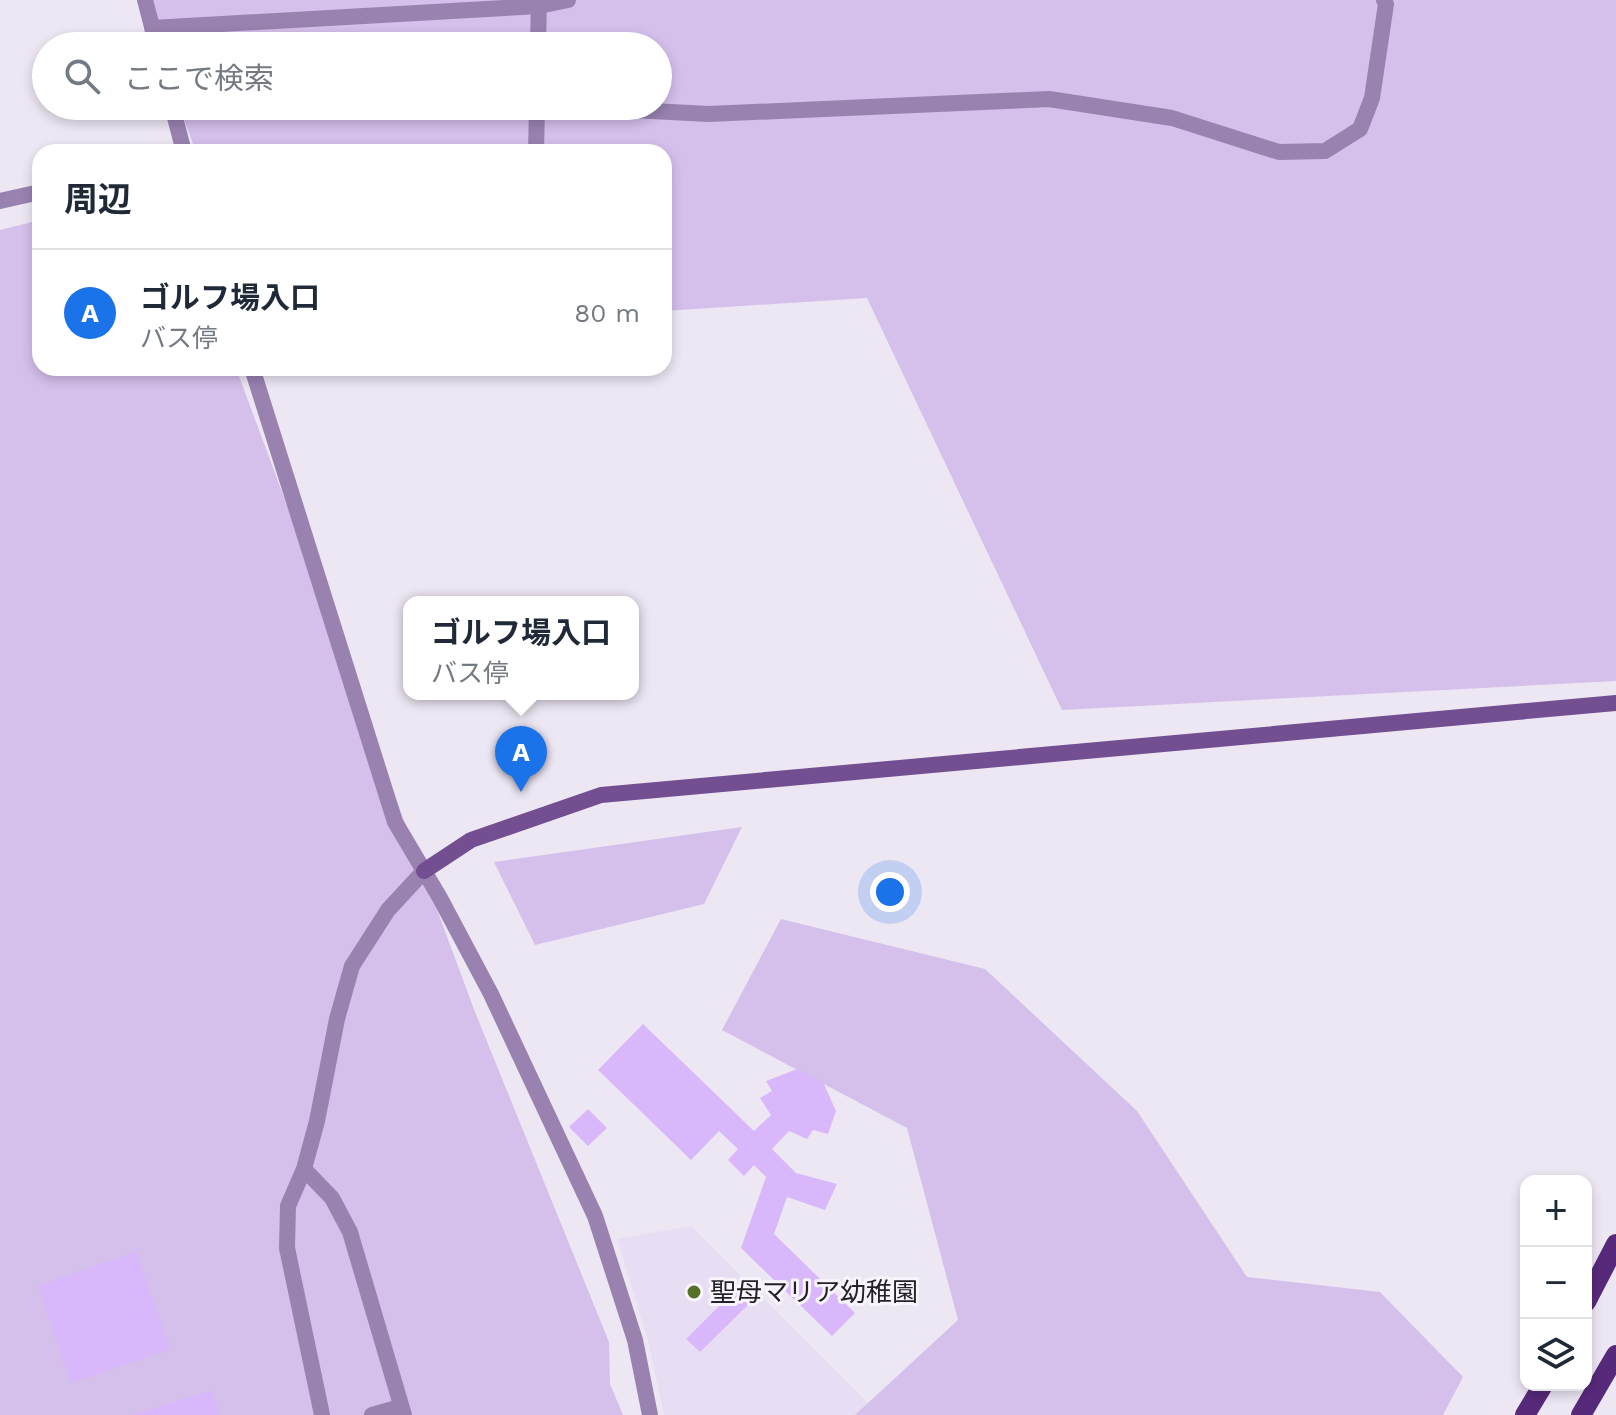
<!DOCTYPE html>
<html lang="ja">
<meta charset="utf-8">
<style>
body{margin:0;font-family:"Work Sans","Noto Sans JP",sans-serif;background:#f2f2f3;color:#1f2937}
.controls{position:absolute;right:24px;bottom:24px;display:grid;overflow:hidden;border-radius:16px;box-shadow:0 4px 12px #0003}
.controls button{width:72px;height:72px;display:grid;place-items:center;padding:0;border:0;border-bottom:2px solid #e0e1e3;background:#fff;color:#1f2937;font:40px sans-serif}
.you{position:absolute;left:890px;top:892px;width:28px;height:28px;margin:-20px;border:6px solid #fff;border-radius:50%;background:#1a73e8;box-shadow:0 0 0 12px #1a73e833}
.badge{display:grid;place-items:center;width:52px;height:52px;border-radius:50%;background:#1a73e8;color:#fff;font-size:26px;font-weight:700}
.pin{position:absolute;translate:-50% -66px;filter:drop-shadow(0 2px 4px #0008)}
.pin::after{content:'';position:absolute;top:42px;width:28px;height:24px;background:inherit;clip-path:polygon(0 0,100% 0,50% 100%)}
.popup{position:absolute;left:403px;top:596px;width:236px;height:104px;box-sizing:border-box;display:grid;place-content:center;border-radius:16px;background:#fff;filter:drop-shadow(0 2px 6px #0005);font-size:26px;white-space:nowrap;color:#747a83}
.popup b{font-size:30px;color:#1f2937}
.popup::after{content:'';position:absolute;left:50%;top:100%;margin-left:-16px;border:16px solid transparent;border-top-color:#fff}
.list{margin:0;padding:0;list-style:none}
h2{display:flex;justify-content:space-between;align-items:center;height:104px;margin:0;padding:0 32px;font-size:34px}
h2 small{font-size:26px;font-weight:400;color:#747a83}
.list li{display:grid;grid-template-columns:52px 1fr auto;gap:24px;align-items:center;box-sizing:border-box;height:128px;padding:0 32px;border-top:2px solid #e0e1e3}
.list b{display:block;font-size:30px;white-space:nowrap}
.list p{margin:0;font-size:26px;white-space:nowrap;color:#747a83}
.list em{font-size:26px;font-style:normal;color:#747a83}
.icon{flex:none;width:44px;height:44px;fill:none;stroke:currentColor;stroke-width:2;stroke-linecap:round;stroke-linejoin:round}
.map{position:relative;flex:none;width:1616px;height:1415px;overflow:hidden}
.search{position:absolute;background:#fff;box-shadow:0 4px 12px #0003;left:32px;top:32px;width:640px;height:88px;display:flex;align-items:center;gap:20px;box-sizing:border-box;padding:0 28px;border-radius:44px;color:#747a83;font-size:30px}
.panel{position:absolute;background:#fff;box-shadow:0 4px 12px #0003;left:32px;top:144px;width:640px;height:232px;border-radius:24px}
.map>svg:first-child{display:block}
</style>
<div class="map">
<svg width="1616" height="1415" viewBox="0 0 1616 1415">
<rect width="100%" height="100%" fill="#ede7f4"/>
<path fill="#e8def3" d="M691,1226L880,1415H664L649,1344L617,1239Z"/>
<path fill="#d5bfeb" d="M140,0H1616V681L1062,710L867,298L664,311V152H196L179,106H658V46H157Z
M40,220V368H236L475,1012L609,1342L610,1384L623,1415H0V230Z
M742,827L704,904L535,945L494,862Z
M781,919L985,969L1137,1111L1247,1277L1380,1292L1463,1377L1443,1415H855L958,1320L907,1128L722,1030Z"/>
<path fill="#d9b7fb" d="M643,1024L754,1131L771,1115L760,1098L772,1091L766,1081L797,1069L823,1082L836,1111L828,1134L813,1130L807,1139L789,1131L772,1149L796,1173L837,1184L825,1210L787,1197L774,1234L855,1313L832,1336L741,1248L766,1177L754,1165L744,1176L728,1160L738,1149L719,1131L691,1160L598,1070Z
M588,1109L607,1128L588,1146L569,1127Z
M136,1252L170,1349L71,1383L38,1286Z
M737,1288L751,1302L700,1352L686,1339Z
M212,1391L219,1415H134V1414Z"/>
<g fill="none" stroke-linecap="round" stroke-linejoin="round">
<path stroke="#9982b0" stroke-width="16" d="M304,1169L332,1198L350,1232L404,1415
M322,1415L287,1248L288,1206L304,1169L317,1121L337,1019L352,966L388,910L424,871
M372,1415L400,1407"/>
<path stroke="#9982b0" stroke-width="16" d="M145,0L157,46
M152,28L539,6L568,0
M538,46L539,0
M172,106L184,152
M555,106L709,114L1049,99L1172,118L1279,152L1325,151L1360,129L1372,98L1386,4L1384,0
M536,152L537,106
M0,201L40,192
M252,368L395,822L440,898L491,994L595,1216L635,1340L650,1415"/>
<path stroke="#734f92" stroke-width="16" d="M424,871L471,840L601,795L1616,703"/>
<path stroke="#57297b" stroke-width="20" d="M1586,1302L1616,1244
M1525,1415L1543,1385
M1581,1415L1616,1355"/>
</g>
<circle fill="#567226" stroke="#f9f5fd" stroke-width="3" cx="694" cy="1292" r="8"/>
<g text-anchor="middle" dominant-baseline="central" stroke-width="6" stroke-linejoin="round" paint-order="stroke">
<g font-size="26" fill="#242227" stroke="#f9f5fd" text-anchor="start">
<text x="710" y="1292">聖母マリア幼稚園</text>
</g>
</g>
</svg>
<div class="controls">
<button>+</button>
<button>−</button>
<button><svg class="icon" aria-label="layers" viewBox="0 0 24 24"><path d="M12 4l9 5-9 5-9-5zM3 14l9 5 9-5"/></svg></button>
</div>
<div class="you"></div>
<div class="pin badge" style="left:521px;top:792px">A</div>
<div class="popup"><b>ゴルフ場入口</b>バス停</div>
<div class="search"><svg class="icon" aria-label="search" viewBox="0 0 24 24"><circle cx="10" cy="10" r="6"/><path d="M15 15l6 6"/></svg>ここで検索</div>
<section class="panel">
<h2>周辺<small></small></h2>
<ul class="list">
<li><span class="badge">A</span><div><b>ゴルフ場入口</b><p>バス停</p></div><em>80 m</em></li>
</ul>
</section>
</div>
